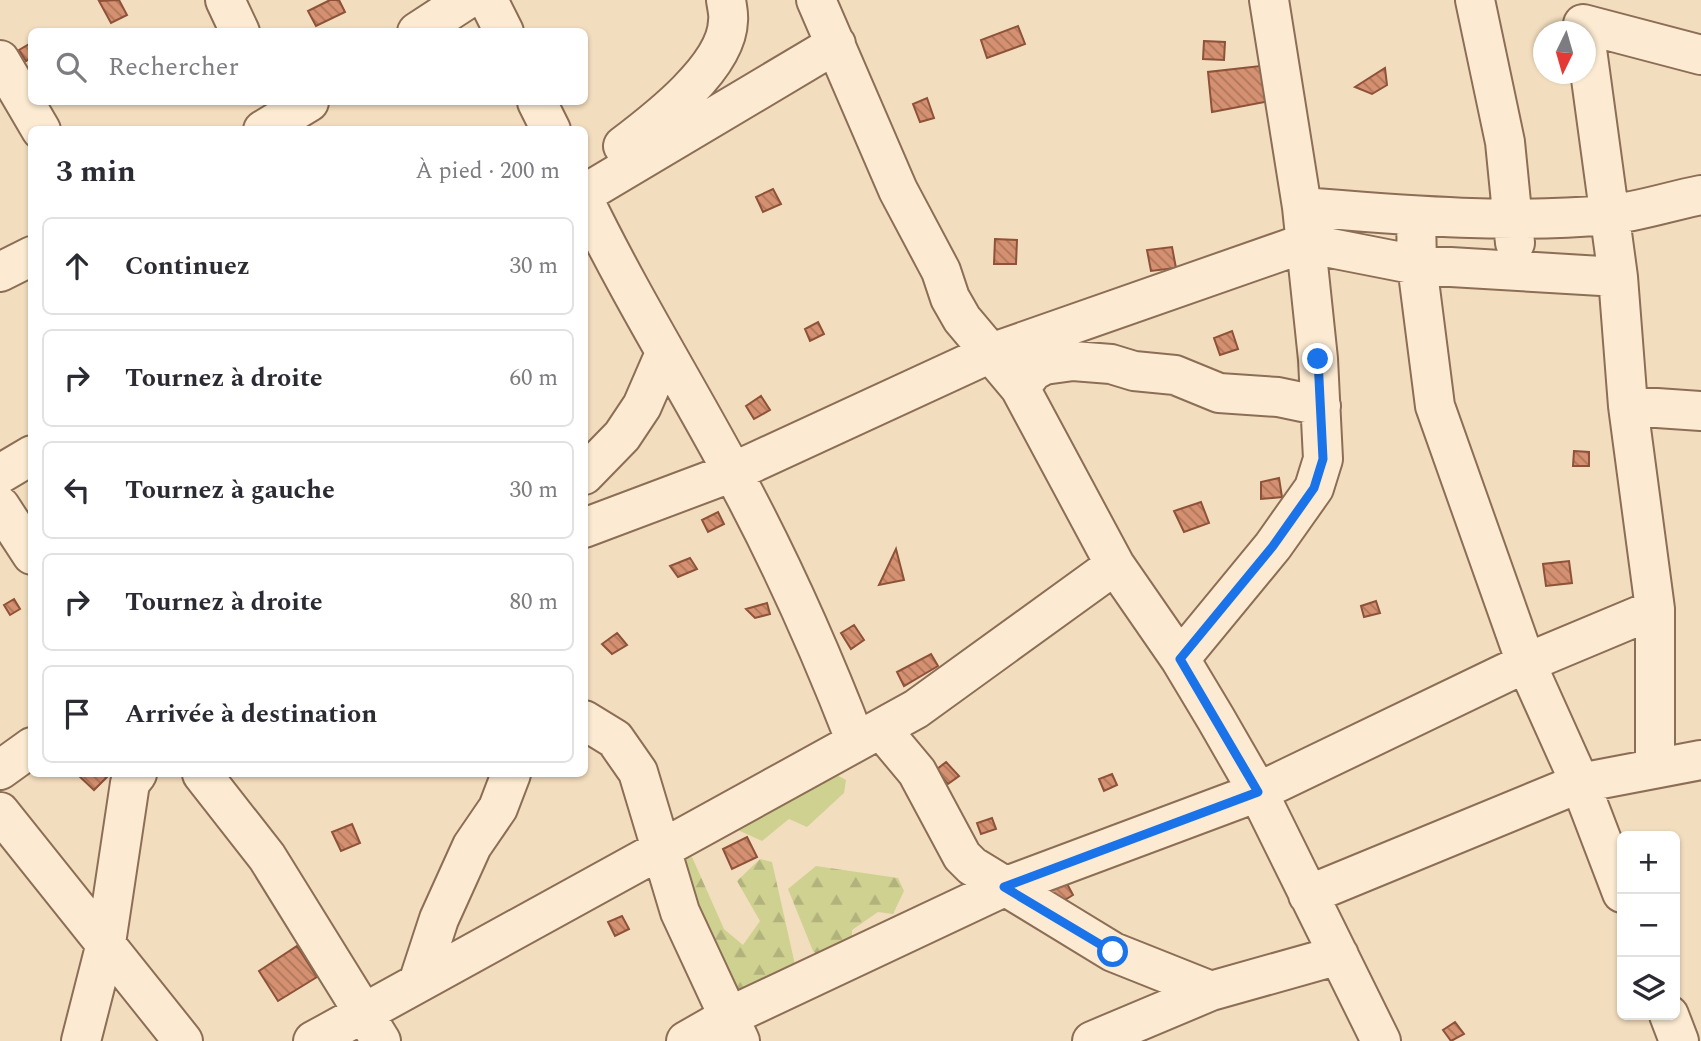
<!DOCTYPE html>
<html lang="fr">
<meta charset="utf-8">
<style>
body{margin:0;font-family:Spectral,serif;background:#f2f2f3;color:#2b2b33}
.controls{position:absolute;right:21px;bottom:21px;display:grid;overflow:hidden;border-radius:10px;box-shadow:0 2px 5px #0004}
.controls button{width:63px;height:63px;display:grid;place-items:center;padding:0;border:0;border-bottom:2px solid #e1e1e2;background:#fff;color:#2b2b33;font:35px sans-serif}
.compass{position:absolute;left:1533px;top:21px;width:63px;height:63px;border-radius:50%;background:#fff;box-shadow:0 2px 5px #0004;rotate:185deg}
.stop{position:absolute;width:21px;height:21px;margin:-16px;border:5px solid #1a73e8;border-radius:50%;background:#fff}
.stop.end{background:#1a73e8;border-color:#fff;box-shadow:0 2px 7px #0008}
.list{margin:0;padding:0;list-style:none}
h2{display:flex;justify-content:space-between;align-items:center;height:91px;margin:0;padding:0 28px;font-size:30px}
h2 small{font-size:23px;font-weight:400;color:#7c7c81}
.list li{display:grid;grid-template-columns:46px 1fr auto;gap:21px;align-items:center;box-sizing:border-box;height:98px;margin:0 14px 14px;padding:0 14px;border:2px solid #e1e1e2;border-radius:10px}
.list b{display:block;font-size:26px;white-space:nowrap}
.list em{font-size:23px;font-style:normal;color:#7c7c81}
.icon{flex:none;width:38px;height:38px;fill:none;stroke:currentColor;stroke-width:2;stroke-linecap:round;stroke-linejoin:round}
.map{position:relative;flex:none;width:1701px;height:1041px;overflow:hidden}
.search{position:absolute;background:#fff;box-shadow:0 2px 5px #0004;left:28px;top:28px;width:560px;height:77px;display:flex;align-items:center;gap:18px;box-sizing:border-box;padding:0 24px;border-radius:10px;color:#7c7c81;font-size:26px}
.panel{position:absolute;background:#fff;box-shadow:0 2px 5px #0004;left:28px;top:126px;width:560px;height:651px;border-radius:10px}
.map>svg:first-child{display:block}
</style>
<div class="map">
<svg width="1701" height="1041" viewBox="0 0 1701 1041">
<defs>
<pattern id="forest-firs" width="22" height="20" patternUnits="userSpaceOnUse" patternTransform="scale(1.75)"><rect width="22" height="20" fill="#cfd191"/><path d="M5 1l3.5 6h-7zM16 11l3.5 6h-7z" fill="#b2b37c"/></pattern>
<pattern id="building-back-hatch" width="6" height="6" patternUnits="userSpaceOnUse" patternTransform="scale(1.75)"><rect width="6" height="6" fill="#d49070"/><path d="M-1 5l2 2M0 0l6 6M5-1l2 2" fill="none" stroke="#ad765b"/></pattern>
</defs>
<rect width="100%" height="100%" fill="#f2ddbe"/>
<path fill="#cfd191" d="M833,773L846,780L844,793L807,827L789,819L762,841L727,825Z"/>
<path fill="url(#forest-firs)" d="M692,857L724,929L743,945L760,921L737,881L760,859L772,862L798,978L733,1005L670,860Z
M816,866L898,878L904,891L893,914L878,912L852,930V952L826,962L813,951L788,889Z"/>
<path fill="url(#building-back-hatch)" stroke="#8d5238" stroke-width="2" d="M119,0L127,15L111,23L99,1Z
M330,0H339L345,12L316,26L308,11Z
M1018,26L1025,44L987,58L981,40Z
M1204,41L1225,42L1224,60L1203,59Z
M31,43L32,57L26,61L19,50Z
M1269,65L1270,101L1212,112L1208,72Z
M1385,68L1387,85L1372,94L1355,87Z
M927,98L934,118L920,122L913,104Z
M773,189L781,204L763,212L756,197Z
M995,239L1017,240L1016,264H994Z
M1172,247L1176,268L1151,271L1147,250Z
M818,322L824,334L810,341L805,329Z
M1232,331L1238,349L1220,355L1214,338Z
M761,396L770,410L754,419L746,406Z
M1574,451L1589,452V466H1573Z
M1279,478L1282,497L1261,499V482Z
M1201,502L1209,523L1184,532L1174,511Z
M718,512L724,524L708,532L702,520Z
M896,549L904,580L879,585Z
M690,558L697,569L678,577L670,566Z
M1569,561L1572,583L1546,586L1543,564Z
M14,599L20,609L10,615L4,605Z
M1376,601L1380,613L1364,617L1361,606Z
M767,603L770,614L755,618L746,609Z
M854,625L864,640L851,649L841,633Z
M617,633L627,645L612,654L602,644Z
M931,654L938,666L904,686L897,672Z
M946,762L959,776L948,784L936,770Z
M82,774H110L94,790L79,776Z
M1112,774L1117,785L1104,791L1099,779Z
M992,818L996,829L981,834L977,823Z
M352,824L360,843L341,851L332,832Z
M747,837L757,857L732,869L723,849Z
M1066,882L1073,895L1055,906L1047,893Z
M622,916L629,929L615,936L608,922Z
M297,946L317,977L278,1001L259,971Z
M1455,1022L1464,1034L1451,1041L1443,1030Z"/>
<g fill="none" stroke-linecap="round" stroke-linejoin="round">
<defs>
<path id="minor" d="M225,0L240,32
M488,0L504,32
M816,0L898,190L941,271L950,298L962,319L1020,388L1115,565L1180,659L1216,719L1258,792L1381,1041
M1475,0L1505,142L1515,243
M1583,24L1701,55
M417,32L466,0
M1586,42L1618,277L1628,406L1655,609V768
M0,60L41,130
M537,102L551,130
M263,130L309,102
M623,146C656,121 727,67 728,21C729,15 727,7 726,0
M584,194L836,44
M584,200C629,293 683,380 732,471C780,559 820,649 856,742
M1302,207C1403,215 1504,224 1607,215C1638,212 1670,201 1701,195
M1416,217L1417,265L1435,406L1526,663L1580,783L1622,893
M0,272L32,256
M1020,388L1033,371L1044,365L1073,361L1111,364L1134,371L1175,375L1219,393L1278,397L1321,406
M1628,406L1701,411
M0,474L32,455
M584,475L622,436L642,406L665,353
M0,506L32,555
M584,528L733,472L991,353L1305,243L1417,265L1618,277
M1180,659L1273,546L1314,488L1323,459L1318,359L1302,207L1269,0
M584,720L615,739L638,772L680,912L740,1041
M881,729L917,772L962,856L972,866L1113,952L1211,991
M0,770L32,747
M202,774L267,857L381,1041
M0,812L183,1041
M1308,895L1580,783L1701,760
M419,980L439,919L472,846L498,808L511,774
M1669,1015L1679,1041
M81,1041L106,943L130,783L137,774
M313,1041L916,709L1115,565
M686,1041L728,1017L1004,887L1258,792L1526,663L1655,609
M1092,1041L1211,991L1339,955"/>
</defs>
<use href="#minor" stroke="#8c6d55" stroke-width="42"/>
<use href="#minor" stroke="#fcebd2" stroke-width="38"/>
</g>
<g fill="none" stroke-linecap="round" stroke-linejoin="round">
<path stroke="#1a73e8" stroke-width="9" d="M1113,952L1004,887L1258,792L1180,659L1273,546L1314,488L1323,459L1318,359"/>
</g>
</svg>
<div class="controls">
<button>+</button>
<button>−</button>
<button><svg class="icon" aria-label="layers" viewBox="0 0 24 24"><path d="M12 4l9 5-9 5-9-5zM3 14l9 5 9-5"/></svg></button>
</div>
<svg class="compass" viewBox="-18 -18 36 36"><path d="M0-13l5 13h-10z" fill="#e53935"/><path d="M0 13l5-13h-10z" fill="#7c7c81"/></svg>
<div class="stop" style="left:1113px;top:952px"></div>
<div class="stop end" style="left:1318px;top:359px"></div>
<div class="search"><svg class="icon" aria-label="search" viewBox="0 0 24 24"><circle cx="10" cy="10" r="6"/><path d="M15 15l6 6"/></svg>Rechercher</div>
<section class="panel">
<h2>3 min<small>À pied · 200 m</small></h2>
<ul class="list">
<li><svg class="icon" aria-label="ahead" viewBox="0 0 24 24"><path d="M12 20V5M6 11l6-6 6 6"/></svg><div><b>Continuez</b></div><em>30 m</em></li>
<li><svg class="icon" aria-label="right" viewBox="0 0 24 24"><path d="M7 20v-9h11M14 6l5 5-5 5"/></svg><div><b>Tournez à droite</b></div><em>60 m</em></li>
<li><svg class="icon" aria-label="left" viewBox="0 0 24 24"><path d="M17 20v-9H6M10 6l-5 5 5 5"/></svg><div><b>Tournez à gauche</b></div><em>30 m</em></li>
<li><svg class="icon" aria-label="right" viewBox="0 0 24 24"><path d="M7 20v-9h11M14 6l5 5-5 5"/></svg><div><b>Tournez à droite</b></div><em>80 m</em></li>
<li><svg class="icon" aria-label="arrive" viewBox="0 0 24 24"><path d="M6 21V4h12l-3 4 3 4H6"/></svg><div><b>Arrivée à destination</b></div></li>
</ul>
</section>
</div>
